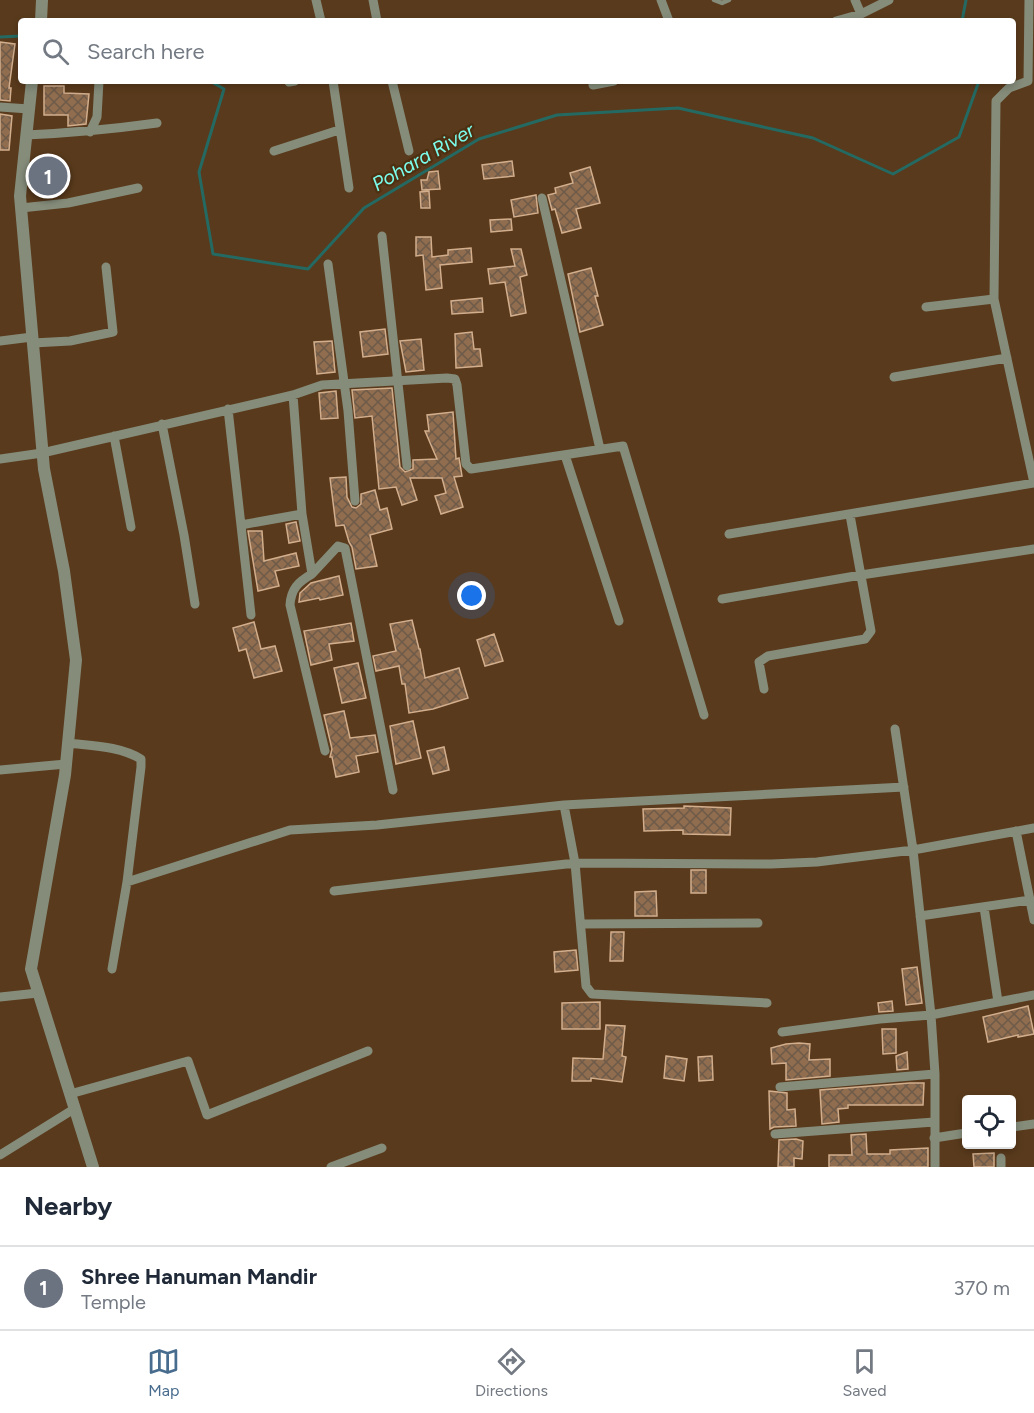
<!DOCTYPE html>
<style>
body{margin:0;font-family:Figtree,sans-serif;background:#f2f2f3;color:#1f2937}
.controls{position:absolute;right:18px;bottom:18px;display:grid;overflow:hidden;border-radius:6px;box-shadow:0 3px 9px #0003}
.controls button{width:54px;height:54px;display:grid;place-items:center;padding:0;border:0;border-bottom:2px solid #e0e1e3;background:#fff;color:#1f2937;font:30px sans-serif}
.you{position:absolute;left:472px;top:596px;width:21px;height:21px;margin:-15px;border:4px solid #fff;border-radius:50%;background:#1a73e8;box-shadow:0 0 0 9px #1a73e833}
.badge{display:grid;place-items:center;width:39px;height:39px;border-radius:50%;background:#486c8e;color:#fff;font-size:20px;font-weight:700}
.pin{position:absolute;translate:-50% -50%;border:3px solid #fff;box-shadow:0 2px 6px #0006}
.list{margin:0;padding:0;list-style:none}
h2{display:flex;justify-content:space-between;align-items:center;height:78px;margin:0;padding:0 24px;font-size:26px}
h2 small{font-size:20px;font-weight:400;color:#747a83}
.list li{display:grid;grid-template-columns:39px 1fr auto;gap:18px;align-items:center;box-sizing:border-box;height:84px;padding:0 24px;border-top:2px solid #e0e1e3}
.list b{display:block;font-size:22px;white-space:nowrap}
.list p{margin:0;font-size:20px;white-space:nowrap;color:#747a83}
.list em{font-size:20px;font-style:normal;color:#747a83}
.icon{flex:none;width:33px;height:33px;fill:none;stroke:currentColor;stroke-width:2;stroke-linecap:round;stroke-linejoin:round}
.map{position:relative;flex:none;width:1034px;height:1167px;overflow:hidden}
.search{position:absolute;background:#fff;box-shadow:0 3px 9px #0003;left:18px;right:18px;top:18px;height:66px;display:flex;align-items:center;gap:15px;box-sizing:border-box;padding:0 21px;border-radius:6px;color:#747a83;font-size:22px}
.sheet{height:162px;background:#fff}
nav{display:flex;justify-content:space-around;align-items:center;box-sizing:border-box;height:84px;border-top:2px solid #e0e1e3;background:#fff;font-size:16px;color:#747a83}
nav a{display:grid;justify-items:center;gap:3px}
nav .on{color:#486c8e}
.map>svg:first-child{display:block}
</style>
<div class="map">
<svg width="1034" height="1167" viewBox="0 0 1034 1167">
<defs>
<pattern id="building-cross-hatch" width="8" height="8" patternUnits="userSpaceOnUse" patternTransform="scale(1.5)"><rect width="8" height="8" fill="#8f6d4e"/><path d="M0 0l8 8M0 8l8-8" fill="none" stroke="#6e5a49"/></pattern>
</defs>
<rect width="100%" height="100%" fill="#593a1c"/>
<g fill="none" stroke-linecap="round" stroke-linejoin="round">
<path stroke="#246a62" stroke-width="3" d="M962,21L966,0
M0,37L21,36
M210,81L224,89L199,172L213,254L308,269L364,208L479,139L557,115L678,108L813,138L893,174L959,137L979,81"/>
</g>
<path fill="url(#building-cross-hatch)" stroke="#d2ae8d" stroke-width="1.5" d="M0,42L15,44L9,88H11L10,101L0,100Z
M44,86H64V93L89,94L86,124L68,126V115H44Z
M0,114L12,116L9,150H0Z
M512,161L514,176L484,179L482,165Z
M590,167L600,203L576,209L581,228L562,233L555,209L552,210L548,195L556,193L555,188L573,183L570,173Z
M438,171L440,189L422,190L421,180H427L429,172Z
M429,191L430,208H421L420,192Z
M536,195L538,213L514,217L511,200Z
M511,219L512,230L491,232L490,220Z
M416,237H431L432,257L448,255V250L471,248L472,262L440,265L442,288L426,290L423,255L416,256Z
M511,249H521L527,275L520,277L526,313L511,316L505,282L490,284L488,269L515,266Z
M591,268L598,296H595L603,325L580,332L568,274Z
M482,298L483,312L452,314L451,301Z
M385,329L388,354L363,357L360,332Z
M472,332L474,349H480L482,366L456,368L455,334Z
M421,339L424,370L406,372L400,341Z
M332,341L335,372L317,374L314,342Z
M392,388L400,467L405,472L413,469V460L437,459L425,431H429L427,415L453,412L456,459L459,458L462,476L454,477L463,507L441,514L435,496L446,493L442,478H410L417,500L402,505L396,487L379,489L372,416L355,418L352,390Z
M336,391L338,418L321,419L319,393Z
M346,477L347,497L352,507L356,508L361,504V494L375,490L380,510L387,508L392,529L370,535L377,566L356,569L352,547L349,542L344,525L336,526L330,478Z
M296,522L300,541L289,543L286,524Z
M248,531H262L264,561L296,553L299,566L275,571L279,586L258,591Z
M339,576L343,595L320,600L319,598L299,602L300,593L311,583Z
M412,620L419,649H420L425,678L459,668L468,698L433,709L409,713L405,684H402L399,666L376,671L373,656L396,651L390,624Z
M254,622L261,649L275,646L282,671L254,678L246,649L239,651L233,628Z
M351,623L354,641L329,644L332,660L311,665L304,631Z
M494,634L503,661L485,666L477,640Z
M358,663L366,698L342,703L334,668Z
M344,711L350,738L375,735L378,752L356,756L359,772L336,777L332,757H330L332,749L324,715Z
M413,721L421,758L396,764L390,726Z
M444,747L449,770L433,774L427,751Z
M684,806L731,808L730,835L683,834V830L644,831L643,809L684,808Z
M691,870H706V893H691Z
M656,891L657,916H635V892Z
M611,932H624L623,961H610Z
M576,950L578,970L555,972L554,952Z
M917,967L922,1003L906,1005L902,969Z
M892,1001L893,1011L879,1012L878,1003Z
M600,1002V1029H562V1003Z
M1028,1006L1034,1034L1018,1037V1035L988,1042L983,1017Z
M606,1025L625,1026L622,1056L626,1057L622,1082L591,1078V1081H572L573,1058L603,1059Z
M882,1029H896V1053L883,1054Z
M799,1043L810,1044L809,1060L830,1059V1076L786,1080V1063L772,1064L771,1048L786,1044Z
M907,1052L908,1069L897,1070L896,1056Z
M666,1056L687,1059L684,1081L664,1078Z
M712,1056L713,1080L699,1081L698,1057Z
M910,1083H924L923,1105H848V1108L838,1109L839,1122L822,1124L820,1090Z
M769,1091L787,1093V1110L795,1109L796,1126L774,1127L770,1129Z
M866,1134L867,1154H890V1150L928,1148V1167H829V1155H852L851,1135Z
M796,1139L803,1141L802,1159L794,1158V1167H778L779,1140Z
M994,1153V1167H974L973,1154Z"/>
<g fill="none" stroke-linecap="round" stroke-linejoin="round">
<path stroke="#858c7a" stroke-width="4.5" d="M714,0L722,3L729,0"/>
<path stroke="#858c7a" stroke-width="9" d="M316,0L321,21
M373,0L377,21
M661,0L669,21
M855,0L861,14
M1029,0L1028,81L1009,88L996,101L994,299L1034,483
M836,21L861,14L889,0
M333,81L349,188
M392,81L409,151
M289,82L295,81
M593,85L614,81
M0,107L29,109
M90,132L97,117L99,81
M26,135C71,133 113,129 157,123
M274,151L339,130
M542,198L600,449
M21,208L68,203L138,188
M382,236L407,466
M328,264L348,411L355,501
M926,307L994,299
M0,341L32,337
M33,343L70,341L113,332L106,267
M894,377L1007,358
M293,395L302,514L312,574C298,582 291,589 290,605L325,751
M228,409L251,615
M162,424L184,535L195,604
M114,436L131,527
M565,455L619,621
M0,459L42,453L293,395L322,385L447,378L455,379L457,385L466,464L471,469L623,446L704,715
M241,525L302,514
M729,534L1034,483
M312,574L338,546L345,548L393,790
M722,599L861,575L1034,549
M764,689L759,662L768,656L865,639L871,631L850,515
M895,729L913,850L1034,828
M68,743C93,746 119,746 141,759V767L127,882L290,830L377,825L564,805L575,863L771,864L817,862L913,850L931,1015L1034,995
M0,770L66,764
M564,805L904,787
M1016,831L1034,920
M334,891L575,863L586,986L592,994L767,1003
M984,907L998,1002
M920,916L1030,900
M581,924L758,923
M112,969L127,882
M0,997L38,993
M782,1032L880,1019L931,1015L935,1074V1167
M780,1087L935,1074
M70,1094L188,1061L207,1115L368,1051
M1012,1127L1034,1124
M775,1134L934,1122
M934,1138L966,1133
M0,1155L74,1109
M1001,1158V1167
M331,1167L382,1148"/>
<path stroke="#858c7a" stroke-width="12" d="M41,21L42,0
M32,81L20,196L44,469L64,571L76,660L65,775L31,969L93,1167"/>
</g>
<g text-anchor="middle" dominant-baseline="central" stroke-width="4.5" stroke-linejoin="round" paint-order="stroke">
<g font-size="20" font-style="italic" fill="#7bfcec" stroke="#4d3011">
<text transform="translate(423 157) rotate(-30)">Pohara River</text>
</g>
</g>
</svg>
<div class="controls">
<button><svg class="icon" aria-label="locate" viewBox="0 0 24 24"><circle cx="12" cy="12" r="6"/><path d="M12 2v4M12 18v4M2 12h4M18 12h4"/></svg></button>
</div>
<div class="you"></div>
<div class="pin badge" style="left:48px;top:176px;background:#6b7280">1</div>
<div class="search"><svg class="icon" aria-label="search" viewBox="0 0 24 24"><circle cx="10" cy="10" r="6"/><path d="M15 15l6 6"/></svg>Search here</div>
</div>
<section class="sheet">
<h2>Nearby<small></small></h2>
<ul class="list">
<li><span class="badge" style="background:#6b7280">1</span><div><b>Shree Hanuman Mandir</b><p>Temple</p></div><em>370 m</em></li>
</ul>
</section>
<nav>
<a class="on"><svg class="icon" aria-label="map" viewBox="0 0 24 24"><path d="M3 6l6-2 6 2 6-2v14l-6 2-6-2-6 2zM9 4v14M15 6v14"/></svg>Map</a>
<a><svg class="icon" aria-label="directions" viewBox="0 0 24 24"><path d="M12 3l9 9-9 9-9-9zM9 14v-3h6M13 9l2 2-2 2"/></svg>Directions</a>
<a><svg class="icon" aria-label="saved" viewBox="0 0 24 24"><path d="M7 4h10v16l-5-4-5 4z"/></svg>Saved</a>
</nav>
